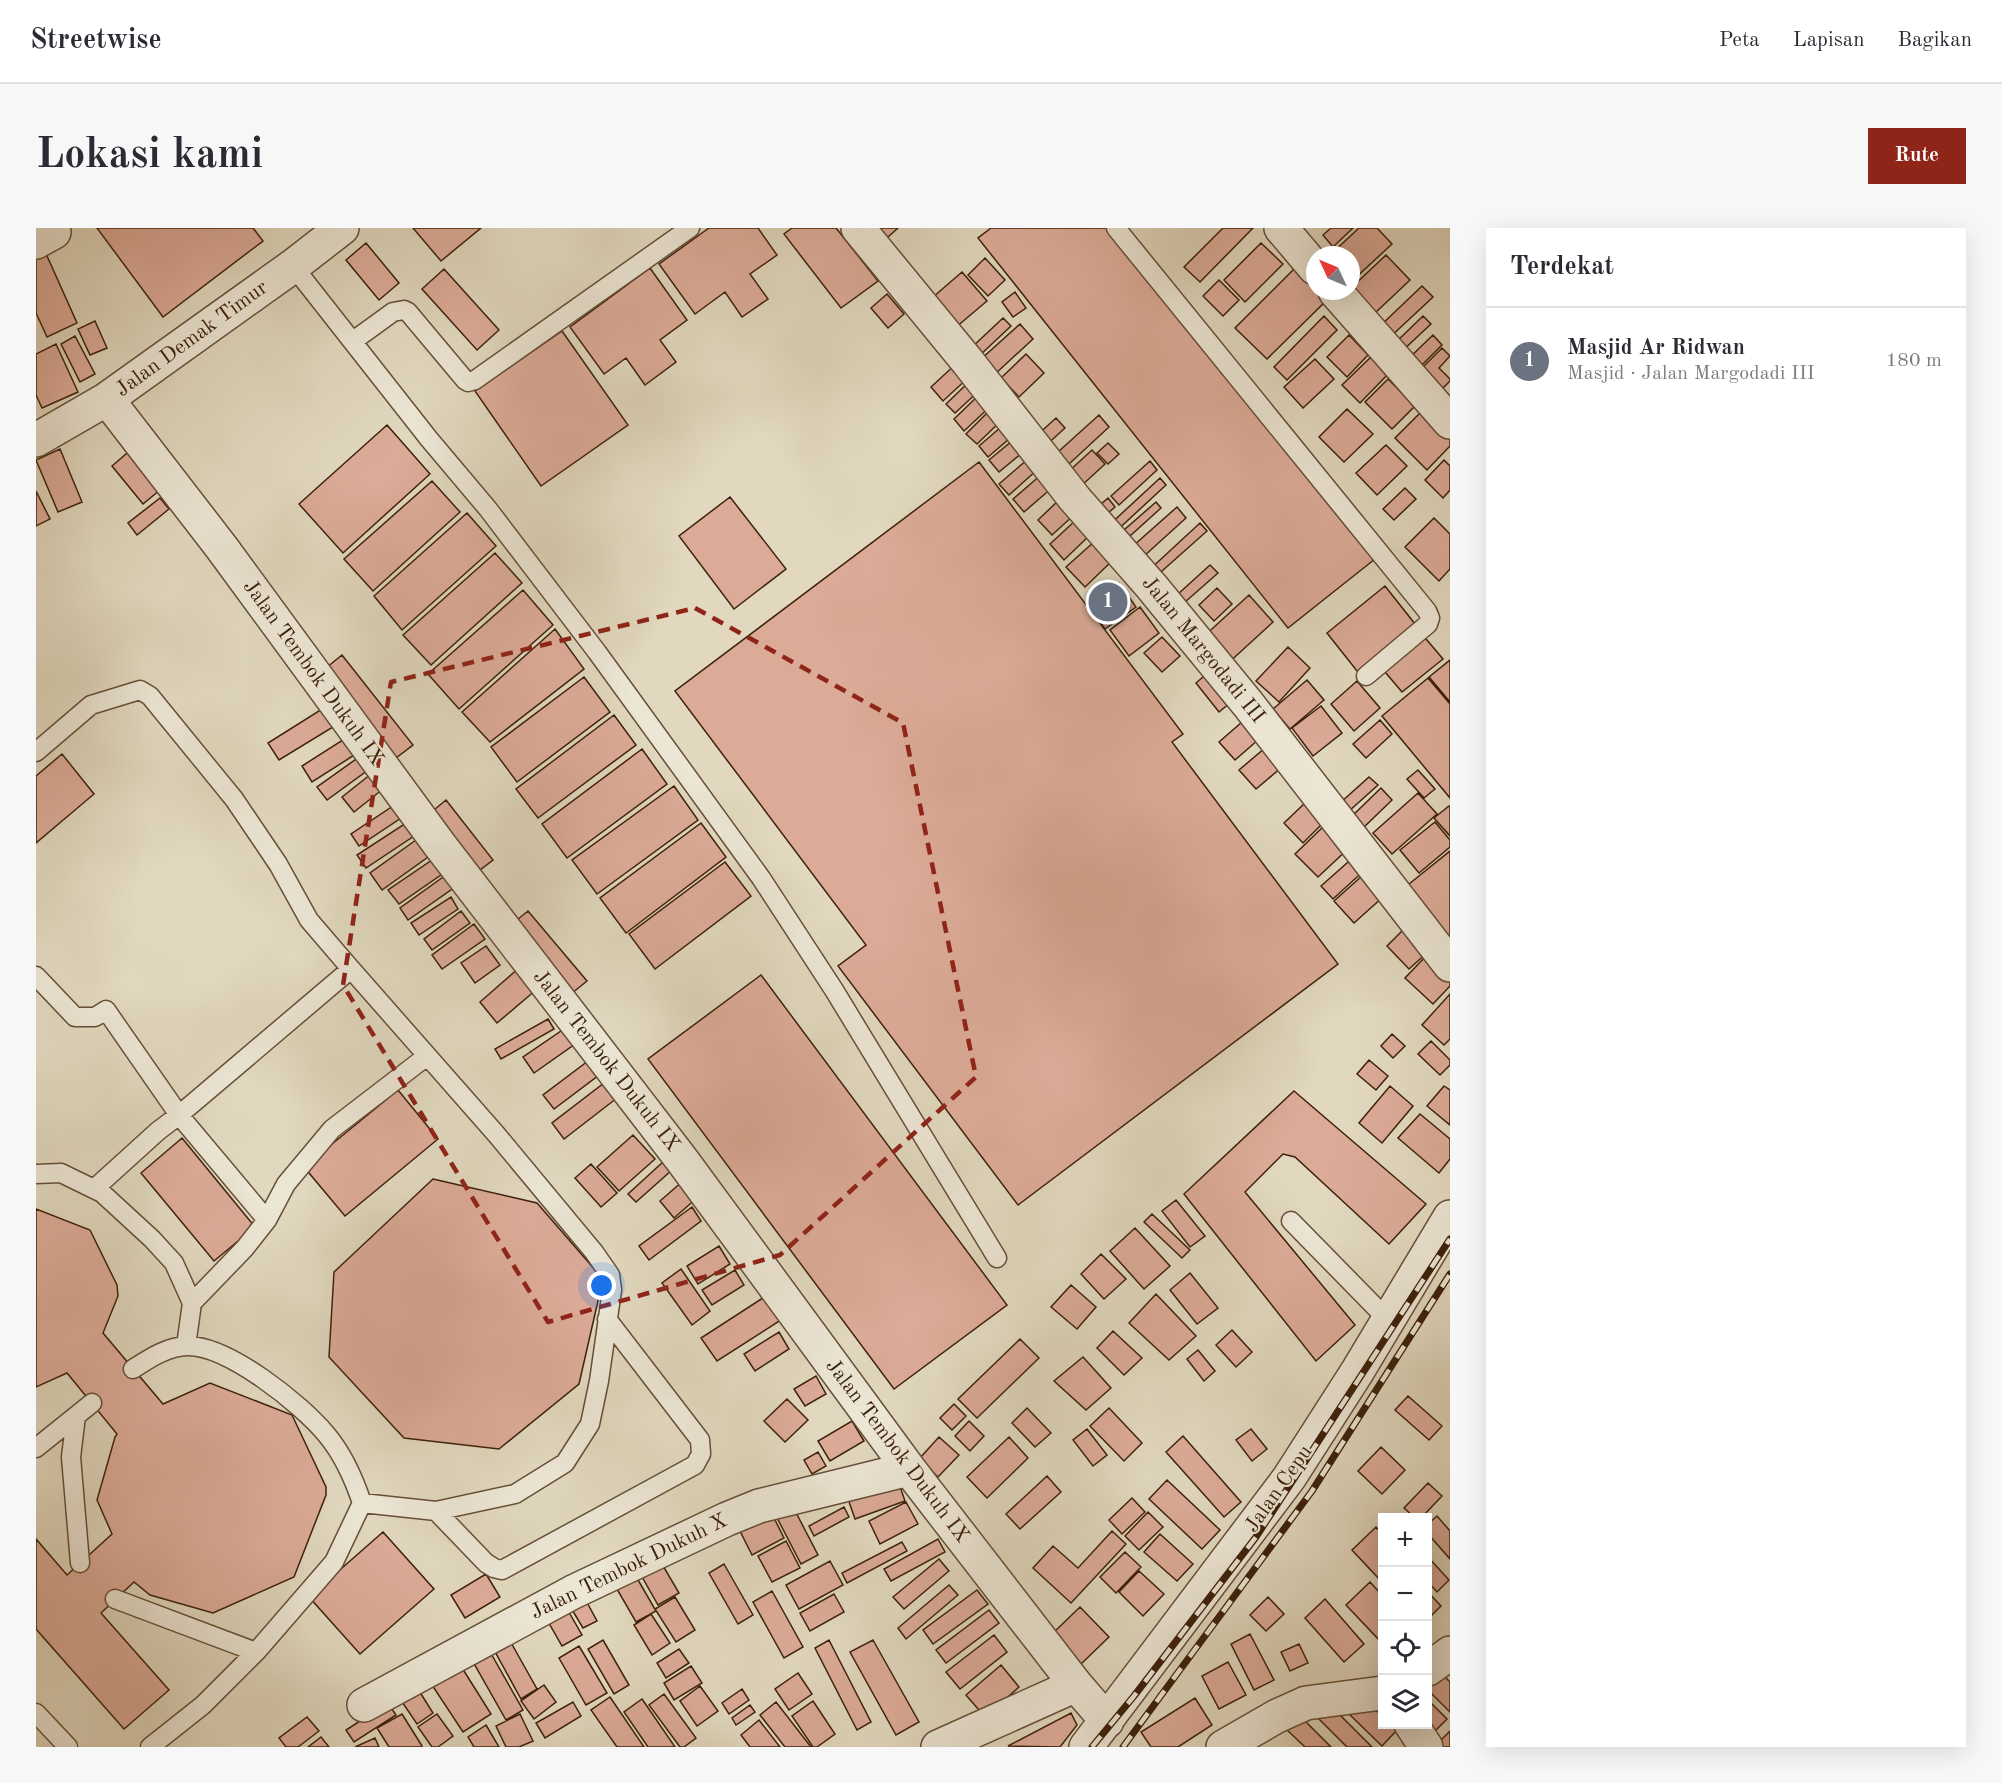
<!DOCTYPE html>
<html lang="id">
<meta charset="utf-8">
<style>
body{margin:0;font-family:"Old Standard TT",serif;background:#f7f7f7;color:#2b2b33}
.controls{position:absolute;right:18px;bottom:18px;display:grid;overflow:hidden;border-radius:0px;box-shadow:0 6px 24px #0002}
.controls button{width:54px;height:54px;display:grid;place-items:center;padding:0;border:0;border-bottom:2px solid #e1e1e2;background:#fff;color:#2b2b33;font:30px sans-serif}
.compass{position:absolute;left:1270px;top:18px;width:54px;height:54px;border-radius:50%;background:#fff;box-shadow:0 6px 24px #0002;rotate:314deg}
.you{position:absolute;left:566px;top:1058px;width:21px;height:21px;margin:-15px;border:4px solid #fff;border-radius:50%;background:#1a73e8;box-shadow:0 0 0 9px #1a73e833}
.badge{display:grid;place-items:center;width:39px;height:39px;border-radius:50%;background:#8f2418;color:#fff;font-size:20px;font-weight:700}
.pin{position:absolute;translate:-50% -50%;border:3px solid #fff;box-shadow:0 2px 6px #0006}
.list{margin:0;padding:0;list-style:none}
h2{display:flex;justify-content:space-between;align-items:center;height:78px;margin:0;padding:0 24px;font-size:26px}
h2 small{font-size:20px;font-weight:400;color:#7c7c81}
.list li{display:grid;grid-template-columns:39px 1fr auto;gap:18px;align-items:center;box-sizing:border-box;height:108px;padding:0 24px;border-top:2px solid #e1e1e2}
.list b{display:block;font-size:22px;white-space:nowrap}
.list p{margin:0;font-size:20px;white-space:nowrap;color:#7c7c81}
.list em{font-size:20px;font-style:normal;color:#7c7c81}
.icon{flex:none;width:33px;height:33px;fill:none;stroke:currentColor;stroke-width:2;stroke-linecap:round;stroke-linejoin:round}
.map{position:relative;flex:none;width:1414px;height:1519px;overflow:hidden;border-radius:0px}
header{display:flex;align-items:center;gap:36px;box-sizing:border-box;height:84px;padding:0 30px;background:#fff;border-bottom:2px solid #e1e1e2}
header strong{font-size:28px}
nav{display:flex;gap:33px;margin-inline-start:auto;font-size:21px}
.intro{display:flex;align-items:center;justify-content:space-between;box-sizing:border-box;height:144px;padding:0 36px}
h1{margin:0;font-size:42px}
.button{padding:15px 27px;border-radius:0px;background:#8f2418;color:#fff;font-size:21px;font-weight:700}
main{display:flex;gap:36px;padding:0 36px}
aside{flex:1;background:#fff;border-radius:0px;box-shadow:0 6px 24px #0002}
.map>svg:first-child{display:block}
</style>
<header>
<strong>Streetwise</strong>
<nav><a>Peta</a><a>Lapisan</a><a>Bagikan</a></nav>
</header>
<div class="intro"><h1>Lokasi kami</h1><a class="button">Rute</a></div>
<main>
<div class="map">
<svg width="1414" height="1519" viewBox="0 0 1414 1519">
<rect width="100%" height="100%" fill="#e1d8bf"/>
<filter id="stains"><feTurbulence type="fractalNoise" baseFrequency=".00333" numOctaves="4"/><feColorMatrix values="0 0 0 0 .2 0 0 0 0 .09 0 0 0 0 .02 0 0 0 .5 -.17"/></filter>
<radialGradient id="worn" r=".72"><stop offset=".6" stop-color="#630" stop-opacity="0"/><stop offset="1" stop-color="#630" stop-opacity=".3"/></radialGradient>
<path fill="#dcab98" stroke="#3d210b" stroke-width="1.5" d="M61,0H217L227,13L127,89Z
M377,0H445L405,33Z
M673,0H722L741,27L714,46L732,71L706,89L689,64L659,86L623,36Z
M756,0H800L842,53L805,80L748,6Z
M843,0H862L851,10Z
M955,0H1076L1339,331L1252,400L942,10Z
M1187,0H1217L1164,54L1148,39Z
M1295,0H1317L1297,19L1287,7Z
M1323,0H1341L1356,16L1315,54V27H1294Z
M330,15L363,55L343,72L310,32Z
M1225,15L1247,36L1209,74L1188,52Z
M7,19L41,95L11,109L0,85V22Z
M1350,27L1374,52L1338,86L1315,60Z
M949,30L969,52L952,68L932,47Z
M1262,37L1279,54V63H1288L1294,69L1231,131L1199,100Z
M614,40L651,92L624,112L640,134L609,157L590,130L568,146L534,99Z
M408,41L463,102L441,122L386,61Z
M926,44L951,73L913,105L889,76Z
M1183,52L1203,72L1187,88L1167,68Z
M1386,58L1397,69L1351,112L1341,101Z
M979,64L990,80L977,89L966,74Z
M851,66L868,86L852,100L835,80Z
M1288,88L1301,102L1251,152L1238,139Z
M1387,88L1395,96L1364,125L1357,117Z
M967,90L975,98L941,130L934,121Z
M59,93L71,120L54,127L42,101Z
M984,96L997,111L958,147L944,132Z
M526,103L592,197L505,258L439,163Z
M1313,107L1332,127L1311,149L1291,129Z
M1397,107L1406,117L1380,143L1370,133Z
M39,108L59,146L44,154L25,116Z
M20,116L42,164L6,180L0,167V126Z
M1406,120L1414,128L1403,140L1414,151V153L1406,161L1380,146Z
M990,126L1008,145L983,169L965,150Z
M1338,126L1355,143L1324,175L1306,157Z
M1279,131L1298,151L1267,180L1248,159Z
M922,134L934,148L907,173L895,159Z
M936,151L945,161L919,185L910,176Z
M1352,151L1379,178L1356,201L1329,174Z
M947,163L958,175L928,203L918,191Z
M959,177L970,188L941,216L930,206Z
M1391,178L1414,200V218L1391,242L1359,210Z
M1311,181L1337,206L1308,234L1283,209Z
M1063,187L1073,199L1033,236L1022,224Z
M1020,190L1029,200L1007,220L998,210Z
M972,193L981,204L952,229L943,218Z
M351,197L394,246L307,325L263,276Z
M982,208L992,220L963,244L953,232Z
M1072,215L1083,226L1072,236L1061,225Z
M1350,217L1371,238L1341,267L1320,245Z
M98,219L130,257L107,276L76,238Z
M24,221L46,274L22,284L0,232Z
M1056,222L1069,236L1044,259L1031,245Z
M992,231L1001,242L973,267L963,256Z
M1408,232L1414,238V262L1407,270L1389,252Z
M1114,233L1121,242L1083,277L1075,268Z
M943,234L1147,506L1136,514L1302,736L982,977L802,738L830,717L639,463Z
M1006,246L1017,259L988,284L977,271Z
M1124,250L1130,257L1076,307L1070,300Z
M396,253L424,284L337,363L308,331Z
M1369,260L1380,271L1358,292L1347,281Z
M0,263L14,291L0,298Z
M694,269L750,341L698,381L643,308Z
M124,270L133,281L101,307L92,295Z
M1025,270L1039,286L1016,307L1002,292Z
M1072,270L1079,279L1064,292L1056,284Z
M1120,274L1125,280L1094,308L1088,302Z
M1141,279L1150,290L1107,329L1097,318Z
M431,285L460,318L366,402L338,368Z
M1398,290L1414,306V341L1403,353L1369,319Z
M1041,291L1055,306L1028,332L1014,316Z
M1164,295L1171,303L1117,351L1111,344Z
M1059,313L1077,332L1049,359L1030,339Z
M459,325L486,355L395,437L367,407Z
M1174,337L1182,345L1148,375L1141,367Z
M1083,355L1100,379L1069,401L1052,377Z
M1349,358L1383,401L1325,448L1291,405Z
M1181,360L1196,376L1178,393L1163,377Z
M487,362L517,397L423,481L392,446Z
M1213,367L1237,394L1189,438L1165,411Z
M1104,379L1123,405L1093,428L1074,402Z
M519,401L548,441L454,514L426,484Z
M1385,405L1407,431L1366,464L1344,438Z
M1126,409L1144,428L1126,444L1108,425Z
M1252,419L1274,440L1243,474L1220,453Z
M306,427L377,517L356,533L285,444Z
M1414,432V474L1393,449Z
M1175,442L1199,471L1183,484L1160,455Z
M548,449L574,484L481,554L455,519Z
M1392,450L1414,476V570L1346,488Z
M1271,452L1288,472L1254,501L1237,481Z
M1321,453L1344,480L1318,503L1295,476Z
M1285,478L1306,505L1277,528L1256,500Z
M286,481L297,499L243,532L232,515Z
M578,487L600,517L502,590L480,561Z
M1344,492L1356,506L1330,530L1317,516Z
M1206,494L1222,512L1199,532L1183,514Z
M313,508L323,524L276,554L266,538Z
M1229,520L1246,539L1220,561L1203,542Z
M606,521L631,556L531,630L506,596Z
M26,526L58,566L0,615V548Z
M323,529L332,542L291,572L281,559Z
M1382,542L1399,561L1388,570L1371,551Z
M335,546L347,561L318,584L306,569Z
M1333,549L1342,557L1312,584L1304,575Z
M638,558L662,592L561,666L536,632Z
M1345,560L1356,572L1325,602L1314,590Z
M1382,565L1401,586L1356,626L1337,605Z
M410,572L457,632L440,645L393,586Z
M1270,574L1288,594L1267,615L1248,595Z
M357,578L365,590L323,618L315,606Z
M1413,578L1414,579V608L1398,590Z
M1399,594L1414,612V619L1383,645L1364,622Z
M370,595L378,608L330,640L321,627Z
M665,595L690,629L590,705L564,670Z
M1291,595L1314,619L1282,649L1259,626Z
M380,612L392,629L346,662L334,645Z
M1414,623V719L1368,660Z
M1320,627L1332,639L1297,671L1285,658Z
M402,628L412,642L363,676L352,662Z
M689,634L715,668L619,741L593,706Z
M410,647L419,659L372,692L364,680Z
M1327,647L1347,669L1318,695L1298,673Z
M415,669L422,681L383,707L375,695Z
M425,683L434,695L396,722L388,711Z
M492,683L551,753L535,766L476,696Z
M438,696L449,711L406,741L396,727Z
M1370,699L1393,723L1373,741L1351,718Z
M450,718L464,737L439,755L425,735Z
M1390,728L1414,751V758L1397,776L1369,750Z
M483,740L501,761L461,795L444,774Z
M725,747L971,1077L858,1161L612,831Z
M1414,766V811L1408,817L1386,797Z
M512,791L518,801L465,831L459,821Z
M528,801L539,816L498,845L487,829Z
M1356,806L1369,818L1357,830L1345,818Z
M1395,813L1414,832V837L1404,847L1382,826Z
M1333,832L1352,848L1340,862L1321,846Z
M552,833L563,847L518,881L507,867Z
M568,855L581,870L528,911L516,895Z
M1354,858L1377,878L1346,915L1323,895Z
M1408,858L1414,862V897L1391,878Z
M362,862L402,911L309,988L268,939Z
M1258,863L1390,976L1353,1016L1259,929L1247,926L1209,964L1319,1097L1280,1133L1148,966Z
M1384,886L1414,911V931L1403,945L1362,910Z
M597,907L619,931L583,963L561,939Z
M146,910L219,999L178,1033L105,945Z
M628,933L636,942L600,974L592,966Z
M555,936L581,965L565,979L539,950Z
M397,951L501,975L567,1051L543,1156L463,1221L368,1210L293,1129L298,1044Z
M647,953L662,969L638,990L624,973Z
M1140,972L1169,1008L1154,1019L1126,983Z
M656,979L665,993L613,1032L603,1018Z
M0,981L54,1002L81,1057L82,1068L67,1105L127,1176L174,1155L256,1187L290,1259V1267L258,1349L177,1385L114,1367L98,1354L65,1385L133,1462L88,1501L0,1401V1311L31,1347L76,1306L61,1272L79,1209L81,1206L31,1145L0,1159Z
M1116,986L1154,1022L1146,1030L1108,994Z
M1099,1000L1134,1038L1108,1061L1074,1023Z
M683,1018L694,1036L662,1056L651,1038Z
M1065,1026L1090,1051L1068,1071L1045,1046Z
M645,1041L674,1083L656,1097L626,1055Z
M699,1042L708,1057L676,1077L666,1062Z
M1154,1045L1182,1080L1161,1096L1134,1062Z
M1035,1057L1060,1079L1041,1101L1015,1079Z
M733,1066L748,1090L681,1133L665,1110Z
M1120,1066L1160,1108L1133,1132L1093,1095Z
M1196,1102L1216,1124L1200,1139L1180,1117Z
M1077,1103L1106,1130L1088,1147L1061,1120Z
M743,1104L753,1121L719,1143L708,1126Z
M984,1111L1003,1130L941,1190L922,1171Z
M1162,1122L1179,1143L1168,1153L1151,1131Z
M1047,1129L1075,1160L1050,1182L1018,1153Z
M780,1148L790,1166L769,1178L758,1161Z
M1372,1168L1406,1198L1393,1212L1359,1182Z
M751,1171L772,1192L749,1214L728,1193Z
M918,1176L930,1188L916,1202L904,1190Z
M991,1180L1015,1205L999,1219L976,1195Z
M1073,1180L1106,1215L1088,1233L1054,1198Z
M816,1193L828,1213L794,1233L782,1213Z
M933,1193L948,1208L934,1223L919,1208Z
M1051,1201L1071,1227L1057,1238L1037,1212Z
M1215,1201L1231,1221L1216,1233L1200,1212Z
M1147,1208L1205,1274L1188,1289L1130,1224Z
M903,1209L923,1227L902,1249L883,1231Z
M973,1209L992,1230L951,1270L931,1249Z
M1345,1219L1369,1242L1346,1266L1322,1243Z
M782,1224L790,1238L776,1246L768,1232Z
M860,1247L869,1273L819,1291L810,1265Z
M1011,1248L1025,1264L984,1301L970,1286Z
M1131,1252L1184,1302L1166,1321L1113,1271Z
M1392,1255L1406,1268L1385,1290H1379L1368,1280Z
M1096,1270L1109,1284L1086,1306L1073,1292Z
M754,1273L782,1327L765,1336L737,1282Z
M870,1274L882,1296L844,1316L833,1293Z
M808,1279L813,1289L778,1308L773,1298Z
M735,1284L748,1310L716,1327L703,1301Z
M1112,1284L1127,1299L1103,1322L1089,1308Z
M1401,1288L1414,1303V1331L1392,1306V1296Z
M1340,1299L1346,1306V1354L1316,1322Z
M1076,1303L1090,1316L1035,1375L997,1340L1017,1318L1042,1340Z
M347,1304L398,1361L324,1426L273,1369Z
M1124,1306L1157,1336L1141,1353L1108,1324Z
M902,1311L909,1324L855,1353L848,1341Z
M750,1313L764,1340L736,1354L722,1328Z
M866,1314L871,1323L811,1355L806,1345Z
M1089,1324L1105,1339L1080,1365L1064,1349Z
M1392,1329L1413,1352L1401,1364L1392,1354Z
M903,1331L913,1343L868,1381L857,1369Z
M794,1333L807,1357L763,1381L750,1357Z
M626,1336L643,1365L622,1377L605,1347Z
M688,1336L717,1387L702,1396L673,1345Z
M594,1338L620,1383L600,1394L574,1349Z
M1103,1343L1128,1366L1107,1388L1083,1364Z
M450,1346L464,1369L429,1390L415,1367Z
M1334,1354L1346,1367V1415L1310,1377Z
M913,1357L922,1367L870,1411L862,1400Z
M941,1362L952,1376L897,1416L887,1402Z
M736,1363L767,1419L748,1430L717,1374Z
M1392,1364L1405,1378L1392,1391Z
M798,1366L808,1384L774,1403L764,1385Z
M547,1367L561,1393L547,1400L532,1375Z
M639,1369L659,1402L640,1414L619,1381Z
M1232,1369L1248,1386L1230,1403L1214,1387Z
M1289,1371L1328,1416L1308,1434L1269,1390Z
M530,1379L546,1407L526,1418L510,1390Z
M1044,1379L1073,1409L1045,1436L1016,1406Z
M953,1382L963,1395L910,1435L900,1422Z
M615,1386L634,1415L616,1427L598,1397Z
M1214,1406L1238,1452L1218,1462L1195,1416Z
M958,1407L971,1424L924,1461L910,1444Z
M473,1411L501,1461L485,1471L457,1420Z
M567,1412L593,1457L578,1466L552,1421Z
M793,1412L835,1494L821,1502L779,1420Z
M837,1412L883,1494L860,1507L814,1424Z
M1263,1416L1272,1435L1254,1443L1245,1424Z
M543,1418L571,1465L550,1477L523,1430Z
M643,1421L653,1435L630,1450L621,1435Z
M453,1422L487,1482L470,1492L436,1432Z
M1192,1434L1210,1467L1183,1481L1166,1448Z
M423,1435L455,1486L427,1504L394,1454Z
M965,1437L983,1459L949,1489L930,1467Z
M655,1438L666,1455L638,1472L628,1455Z
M1402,1442L1414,1454V1484L1392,1462V1454Z
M762,1445L776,1466L753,1482L739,1461Z
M377,1453L397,1485L381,1496L360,1465Z
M508,1457L520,1474L498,1491L485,1473Z
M664,1458L682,1483L661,1498L644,1473Z
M706,1461L713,1472L693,1486L686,1475Z
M628,1466L660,1510L648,1519H644L613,1477Z
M1326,1468L1346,1488V1496H1356L1361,1502L1346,1518L1311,1484Z
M574,1469L608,1519H581L555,1482Z
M1159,1470L1176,1497L1142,1519H1115L1105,1504Z
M606,1471L639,1519H612L588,1484Z
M1392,1472L1411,1491L1395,1507L1392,1496Z
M777,1473L799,1506L781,1519H777L756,1488Z
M537,1474L545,1488L509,1510L500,1495Z
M740,1474L775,1519H749L724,1487Z
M352,1475L360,1487L318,1514L310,1502Z
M714,1477L719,1484L700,1497L696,1490Z
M1295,1478L1336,1519H1311L1283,1491Z
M1035,1485L1041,1497L1024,1519L972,1518Z
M366,1486L386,1518L385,1519H353L341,1500Z
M401,1486L417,1508L402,1519H396L382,1499Z
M484,1486L497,1513L483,1519H470L460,1498Z
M1263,1487L1295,1519H1269L1250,1501Z
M271,1489L283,1503L262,1519H250L243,1510Z
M723,1492L744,1519H714L705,1507Z
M450,1497L463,1519H438L432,1509Z
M1414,1503V1519H1399V1518Z
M285,1509L293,1519H272Z
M339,1510L343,1519H319Z"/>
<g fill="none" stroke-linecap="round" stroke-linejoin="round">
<defs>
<path id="lane" d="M1080,0L1391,383L1394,390L1392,396L1330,448
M257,38L393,211L452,281L561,424L725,650L798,762L961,1030
M317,113L357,84L368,82L372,84L429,152L432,154L439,152L654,0
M0,524L55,477L104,462L114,468L198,571L242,636L273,692L315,741
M0,748L39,789H59L70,782L143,887L231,992
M0,946L25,945L66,965L116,1011L138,1035L156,1075L150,1118
M58,961L122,903L143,887L315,741L460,906L558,1024L574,1047L576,1062L563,1153L554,1196L529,1235L479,1266L400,1283L326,1275
M1255,993L1352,1092
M156,1075L209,1020L231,992L250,956L296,901L391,828
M97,1141C114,1130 132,1118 152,1118C193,1118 265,1176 290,1206C307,1226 318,1251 326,1275L298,1334L220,1424L167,1477L114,1519
M40,1188L35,1229L44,1335
M0,1220L56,1175
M400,1283L450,1335L458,1340L466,1342L659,1237L665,1226L664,1212L571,1091
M79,1371L220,1424
M0,1485L32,1519"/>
<path id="street" d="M822,0L932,134L1039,271L1116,359L1212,476L1414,737
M1245,0L1279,40
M0,14L18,4
M1299,63L1414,194
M71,171L186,320L403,616L646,932L873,1241L1040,1457L1071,1493
M0,212L71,171L257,38L306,0
M1392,1441L1414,1425
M328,1477L537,1364L691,1291L723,1278L873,1241
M1375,1496L1390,1519
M902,1519L1040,1457
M1050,1519L1253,1250L1321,1144L1414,989
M1187,1519L1241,1488L1270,1475L1346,1465"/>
</defs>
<use href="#lane" stroke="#664f38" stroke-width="21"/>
<use href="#street" stroke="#664f38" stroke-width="36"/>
<use href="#lane" stroke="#ece6d5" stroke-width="18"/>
<use href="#street" stroke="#ece6d5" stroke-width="33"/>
<defs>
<path id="rail" d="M1056,1519L1098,1468L1220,1309L1414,1011
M1087,1519L1276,1263L1414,1046"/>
</defs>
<use href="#rail" stroke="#3d210b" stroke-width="7"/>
<use href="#rail" stroke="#ece6d5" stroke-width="4.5" stroke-dasharray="14" stroke-linecap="butt"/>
</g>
<path fill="none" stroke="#8f2418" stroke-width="4.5" stroke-dasharray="12 8" stroke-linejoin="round" d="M659,380L867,495L940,849L744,1027L512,1094L307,757L355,454Z"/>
<g text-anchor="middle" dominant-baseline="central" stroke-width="4.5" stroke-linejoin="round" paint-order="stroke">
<g font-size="21" fill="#3d210b" stroke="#ece6d5">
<text transform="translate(156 111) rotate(-36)">Jalan Demak Timur</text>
<text transform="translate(1167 422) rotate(51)">Jalan Margodadi III</text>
<text transform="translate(277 445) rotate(54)">Jalan Tembok Dukuh IX</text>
<text transform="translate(570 833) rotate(52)">Jalan Tembok Dukuh IX</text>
<text transform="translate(861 1223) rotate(53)">Jalan Tembok Dukuh IX</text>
<text transform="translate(1243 1261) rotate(-55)">Jalan Cepu</text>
<text transform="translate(593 1339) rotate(-26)">Jalan Tembok Dukuh X</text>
</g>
</g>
<rect width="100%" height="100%" filter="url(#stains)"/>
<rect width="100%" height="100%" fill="url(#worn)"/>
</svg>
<div class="controls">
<button>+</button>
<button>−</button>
<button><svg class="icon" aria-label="locate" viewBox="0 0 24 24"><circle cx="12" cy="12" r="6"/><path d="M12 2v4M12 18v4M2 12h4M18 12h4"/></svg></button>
<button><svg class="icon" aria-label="layers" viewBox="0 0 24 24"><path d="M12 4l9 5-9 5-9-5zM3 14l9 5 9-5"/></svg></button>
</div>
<svg class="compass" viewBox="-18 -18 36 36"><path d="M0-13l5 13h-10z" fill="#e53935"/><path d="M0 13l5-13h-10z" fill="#7c7c81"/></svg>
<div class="you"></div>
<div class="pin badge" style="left:1072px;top:374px;background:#6b7280">1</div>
</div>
<aside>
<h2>Terdekat<small></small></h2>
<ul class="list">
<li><span class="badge" style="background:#6b7280">1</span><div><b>Masjid Ar Ridwan</b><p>Masjid · Jalan Margodadi III</p></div><em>180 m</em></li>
</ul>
</aside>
</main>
